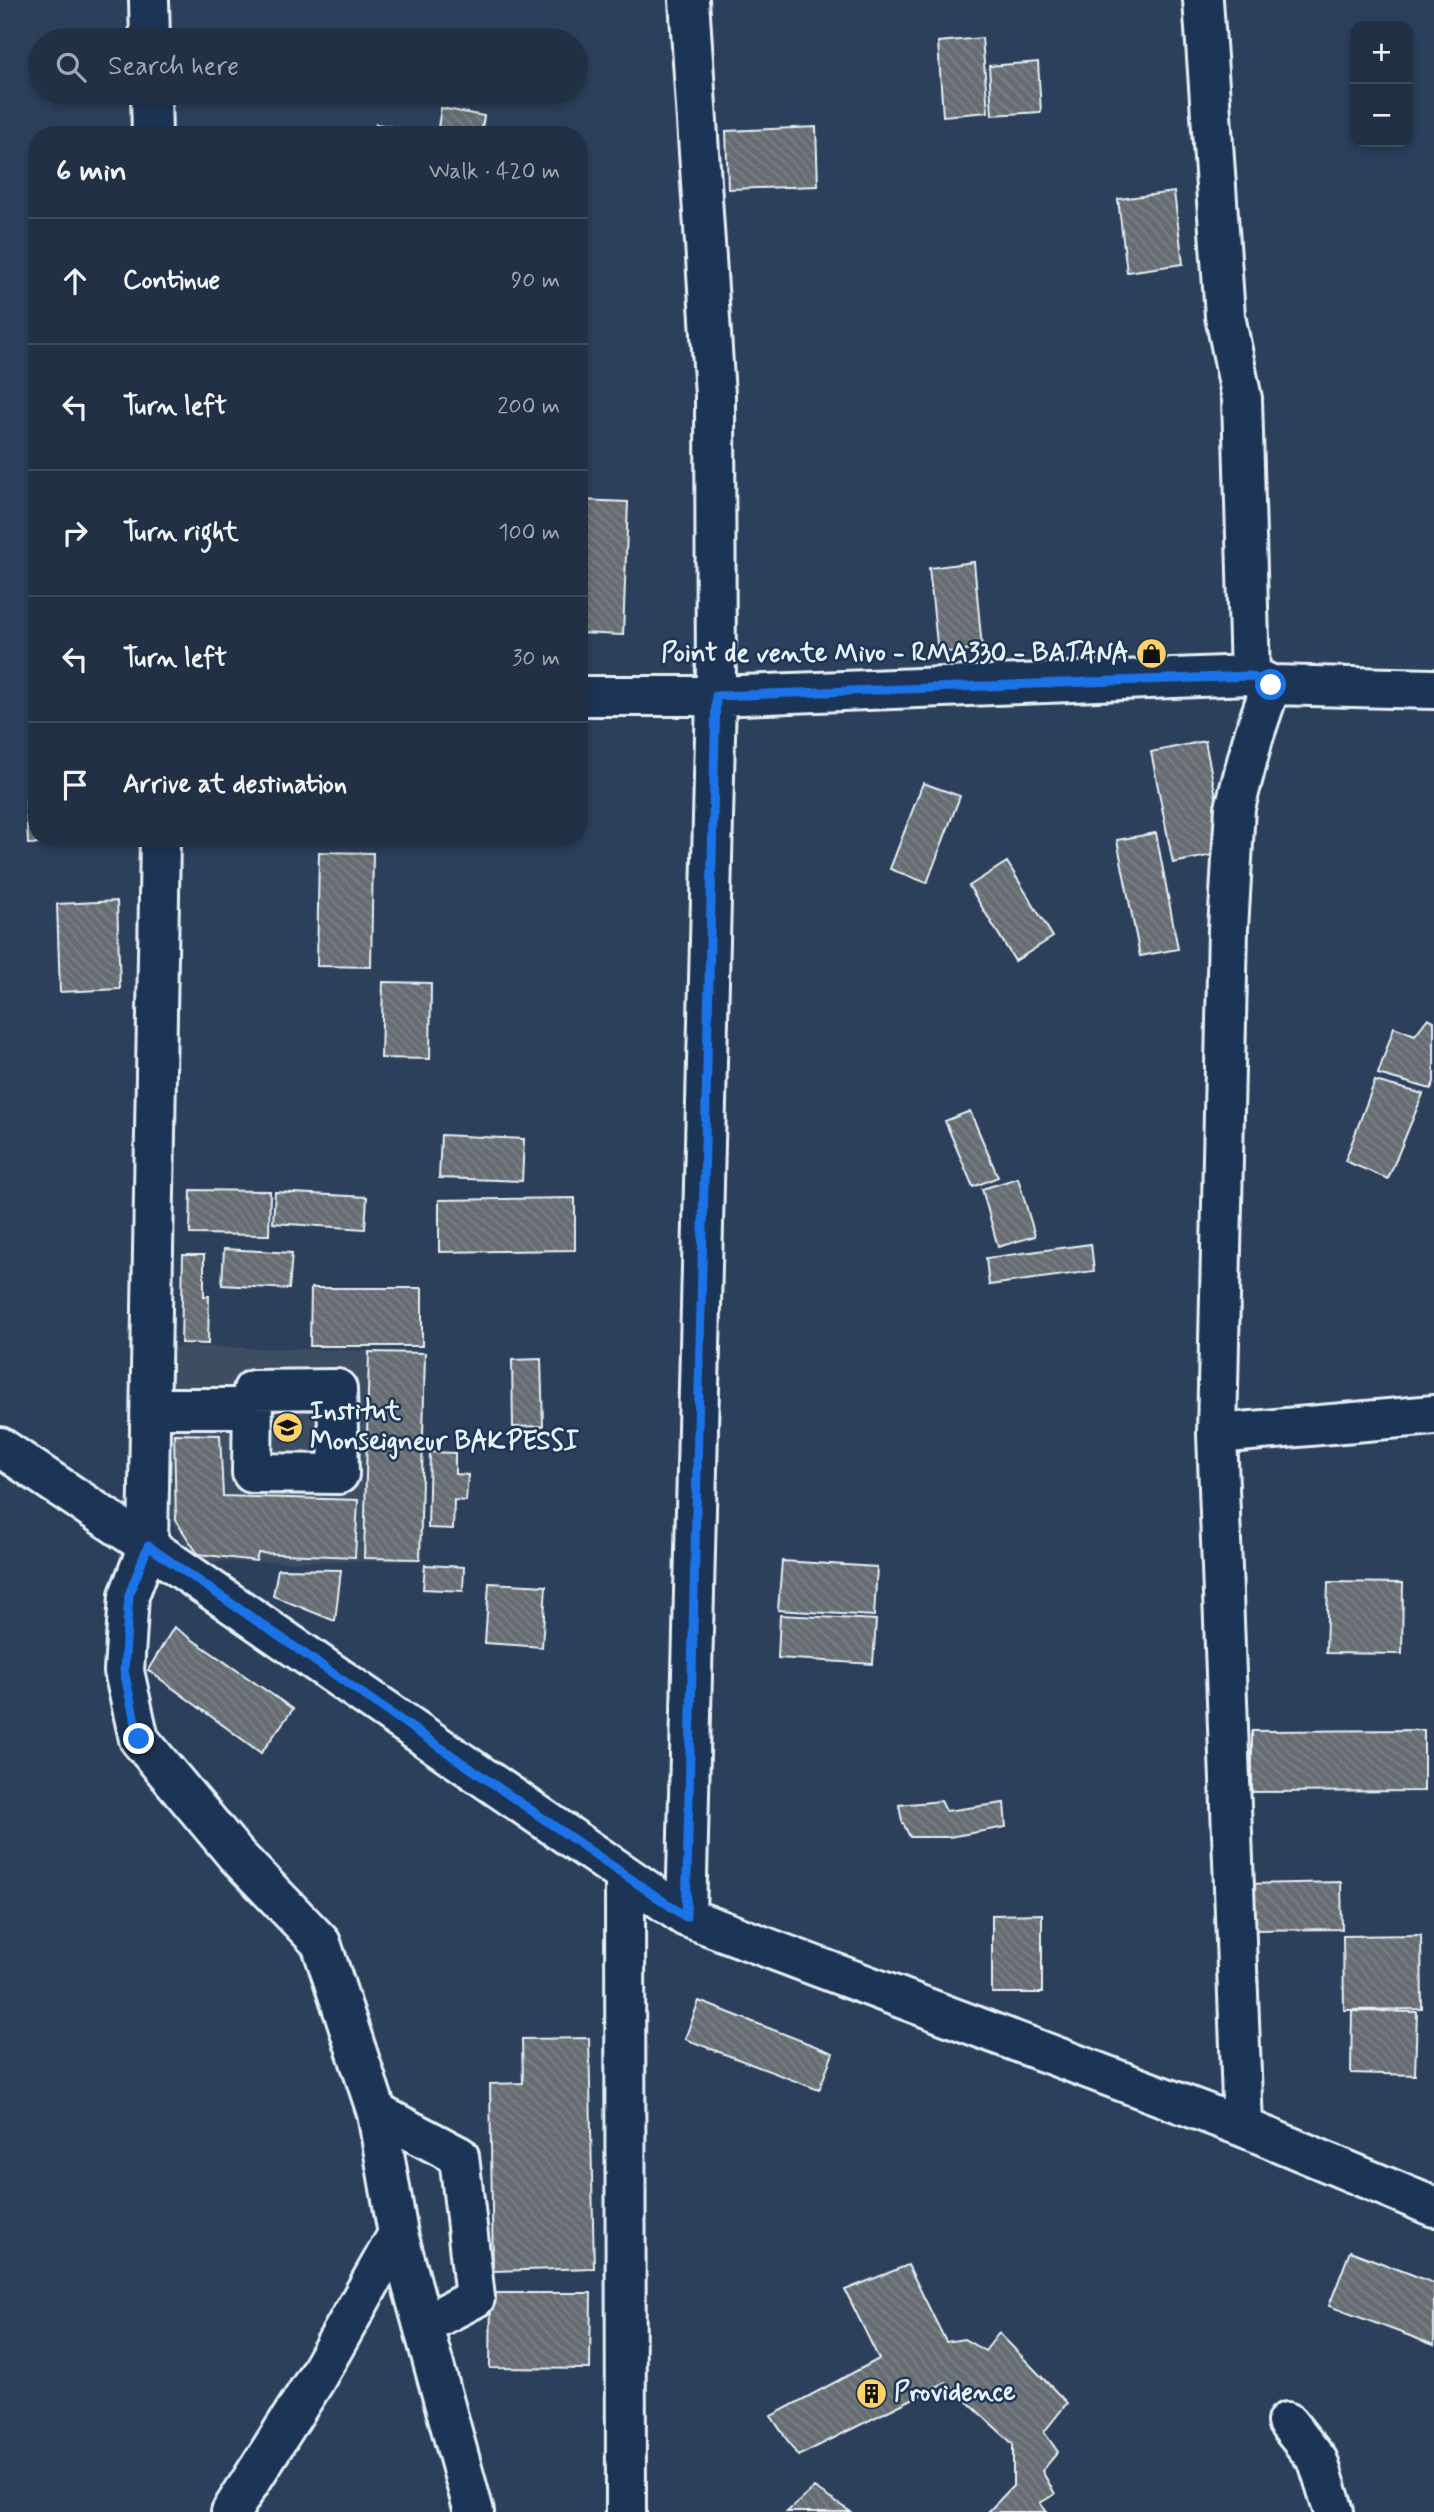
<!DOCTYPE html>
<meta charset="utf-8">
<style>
body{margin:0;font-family:Mynerve,sans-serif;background:#29384c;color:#f1f3f6}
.controls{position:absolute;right:21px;top:21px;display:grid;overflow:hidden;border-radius:14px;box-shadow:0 4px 10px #0003}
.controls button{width:63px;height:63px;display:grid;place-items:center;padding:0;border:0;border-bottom:2px solid #3e4b5e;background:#213045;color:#f1f3f6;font:35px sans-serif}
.stop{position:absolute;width:21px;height:21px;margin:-16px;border:5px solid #1a73e8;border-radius:50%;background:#fff}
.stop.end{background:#1a73e8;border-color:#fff;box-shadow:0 2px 7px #0008}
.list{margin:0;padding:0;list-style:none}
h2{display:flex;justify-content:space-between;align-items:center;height:91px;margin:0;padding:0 28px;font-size:30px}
h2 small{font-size:23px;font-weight:400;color:#a2a9b3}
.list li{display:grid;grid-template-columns:46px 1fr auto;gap:21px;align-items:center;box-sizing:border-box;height:126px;padding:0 28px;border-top:2px solid #3e4b5e}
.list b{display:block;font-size:26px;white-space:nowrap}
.list em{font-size:23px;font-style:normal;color:#a2a9b3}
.icon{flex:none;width:38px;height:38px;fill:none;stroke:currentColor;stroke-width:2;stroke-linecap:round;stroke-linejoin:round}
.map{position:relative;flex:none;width:1434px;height:2512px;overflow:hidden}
.search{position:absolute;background:#213045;box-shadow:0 4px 10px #0003;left:28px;top:28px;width:560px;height:77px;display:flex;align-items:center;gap:18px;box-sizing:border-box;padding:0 24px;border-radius:38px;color:#a2a9b3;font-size:26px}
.panel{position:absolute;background:#213045;box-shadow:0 4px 10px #0003;left:28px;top:126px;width:560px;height:721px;border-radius:28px}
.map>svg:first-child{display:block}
</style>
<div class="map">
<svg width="1434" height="2512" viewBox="0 0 1434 2512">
<defs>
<pattern id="building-back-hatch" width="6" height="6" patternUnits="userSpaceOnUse" patternTransform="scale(1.75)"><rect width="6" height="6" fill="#666c71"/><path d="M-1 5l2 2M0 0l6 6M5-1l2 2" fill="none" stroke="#7c8186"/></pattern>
</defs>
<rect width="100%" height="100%" fill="#2c405c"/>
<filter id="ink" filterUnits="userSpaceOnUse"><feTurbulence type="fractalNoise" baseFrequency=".0143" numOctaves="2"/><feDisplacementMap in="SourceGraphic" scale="14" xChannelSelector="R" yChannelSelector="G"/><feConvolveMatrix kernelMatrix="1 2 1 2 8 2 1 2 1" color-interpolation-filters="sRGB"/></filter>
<g filter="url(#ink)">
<path fill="#3d4d62" d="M172,1346L426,1352L422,1561L196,1562L171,1521Z"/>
<path fill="url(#building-back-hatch)" stroke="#e8f1f8" stroke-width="2" d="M982,38L988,112L943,116L938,42Z
M1038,62L1041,112L992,115L989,66Z
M441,108L484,116L481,135H374L376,124L437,134Z
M816,127L818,186L728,189L726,131Z
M1174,192L1183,264L1127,272L1118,199Z
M579,500L628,502L623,635L579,633Z
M974,562L982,648L938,653L929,568Z
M1205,741L1227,852L1173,863L1151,752Z
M923,783L960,796L927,883L890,869Z
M26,800H37V838H79L80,842L28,844Z
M1156,833L1178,949L1140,956L1117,840Z
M319,852L373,853L371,967L317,966Z
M1007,862L1053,937L1015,961L969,886Z
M117,901L120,989L60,992L57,904Z
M383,982L431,983L430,1059L381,1058Z
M1428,1018L1434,1021V1082L1431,1089L1378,1074L1394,1027L1415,1035Z
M1375,1081L1423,1094L1388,1179L1345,1161Z
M970,1111L998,1177L973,1187L945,1121Z
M441,1135L524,1139L522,1181L439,1178Z
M1018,1178L1035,1236L998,1247L982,1189Z
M191,1190L270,1191L269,1235L190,1234Z
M275,1192L367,1197L365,1229L273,1223Z
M575,1198V1250L439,1252V1200Z
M1091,1244L1094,1271L989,1285L986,1258Z
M224,1249L292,1253L289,1289L222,1285Z
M183,1255H204V1296H209L208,1344L181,1343Z
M311,1288H422V1346H310Z
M369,1352L425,1353L420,1559L364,1558Z
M541,1359L543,1426L513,1427L512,1360Z
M174,1434L220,1435L223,1496L358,1500L355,1557L258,1553L256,1561L198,1554L176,1521Z
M430,1452L455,1453V1474L468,1475L466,1501L454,1500L453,1529L428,1528Z
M782,1561L877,1567L874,1616L778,1610Z
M425,1565L464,1567L463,1591L423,1589Z
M278,1569L341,1570L335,1621L273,1596Z
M1328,1582L1403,1583L1402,1654L1326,1653Z
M489,1583L546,1586L542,1647L485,1643Z
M780,1615L876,1620L873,1664L778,1658Z
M174,1627L293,1709L261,1753L148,1670Z
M1424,1730V1791L1252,1792V1731Z
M941,1801L946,1811L1004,1803L1006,1827L949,1837H910L902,1821L899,1805Z
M1341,1882L1342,1929L1247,1930L1246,1884Z
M1042,1914V1993H992V1915Z
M1421,1935L1422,2009L1344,2010L1343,1936Z
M699,2001L833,2053L819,2090L685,2039Z
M1352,2011L1417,2012L1415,2075L1351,2073Z
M589,2038L594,2268L493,2271L490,2084L523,2083L522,2039Z
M1350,2251L1434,2283V2345L1329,2306Z
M908,2265L946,2342L964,2339L985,2351L999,2333L1067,2403L1044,2432L1058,2452L1042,2471L1055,2494L1040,2503L1047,2512H988L1013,2486V2444L946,2382L798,2456L771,2416L879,2359L845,2290Z
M491,2293H591L590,2369L490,2368Z
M814,2488L851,2512H787Z"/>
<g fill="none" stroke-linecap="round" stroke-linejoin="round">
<defs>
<path id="minor" d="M149,0L150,40
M1203,0L1225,316L1242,399L1250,675
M151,93L152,135
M579,696H716L1250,675L1271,685L1434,689
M160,838L148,1546L129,1595L124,1671L139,1739L236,1855L321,1943L377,2113L398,2234L314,2382L231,2512
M337,1389L339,1474L252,1473L253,1390Z
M151,1408H253
M1217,1434L1434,1415
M0,1447L148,1546L686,1917L1243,2127L1434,2207
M625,1875L626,2512
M686,1917L716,696L715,395L689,0
M377,2113L459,2156L475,2298L423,2325
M1243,2127L1217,1434L1228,929L1235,808L1253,738L1271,685
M398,2234L474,2512
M1287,2422L1318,2461L1334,2512"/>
</defs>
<use href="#minor" stroke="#e8f1f8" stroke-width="44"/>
<use href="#minor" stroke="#1d3557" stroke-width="38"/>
</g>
</g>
<g fill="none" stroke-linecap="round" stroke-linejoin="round" filter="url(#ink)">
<path stroke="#1a73e8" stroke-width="9" d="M139,1739L124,1671L129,1595L148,1546L686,1917L716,696L1250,676L1271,685"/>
</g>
<defs>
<symbol id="shop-disc" viewBox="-11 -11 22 22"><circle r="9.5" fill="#ffd166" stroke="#1d3557"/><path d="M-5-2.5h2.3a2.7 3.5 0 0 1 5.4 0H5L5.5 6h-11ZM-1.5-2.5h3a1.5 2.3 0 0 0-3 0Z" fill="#111"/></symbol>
<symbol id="university-disc" viewBox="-11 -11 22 22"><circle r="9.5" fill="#ffd166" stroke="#1d3557"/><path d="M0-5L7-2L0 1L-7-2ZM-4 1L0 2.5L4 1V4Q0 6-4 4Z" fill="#111"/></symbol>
<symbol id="building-disc" viewBox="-11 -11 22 22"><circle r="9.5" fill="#ffd166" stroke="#1d3557"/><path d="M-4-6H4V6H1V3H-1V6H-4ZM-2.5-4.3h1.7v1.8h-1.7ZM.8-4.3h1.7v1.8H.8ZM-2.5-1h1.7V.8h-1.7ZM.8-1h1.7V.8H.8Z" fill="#111"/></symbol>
</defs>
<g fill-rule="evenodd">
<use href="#shop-disc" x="1134" y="636" width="35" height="35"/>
<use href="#university-disc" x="270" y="1410" width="35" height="35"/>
<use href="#building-disc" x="854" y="2376" width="35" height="35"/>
</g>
<g text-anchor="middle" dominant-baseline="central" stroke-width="5" stroke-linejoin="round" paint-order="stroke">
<g font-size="26" font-weight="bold" fill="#e8f1f8" stroke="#1d3557" text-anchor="start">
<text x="1129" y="654" text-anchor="end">Point de vente Mivo - RMA330 - BATANA</text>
<text x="310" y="1412">Institut<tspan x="310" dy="30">Monseigneur BAKPESSI</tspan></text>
<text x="894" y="2393">Providence</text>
</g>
</g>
</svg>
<div class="controls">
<button>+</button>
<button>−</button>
</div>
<div class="stop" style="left:1271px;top:685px"></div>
<div class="stop end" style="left:139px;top:1739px"></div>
<div class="search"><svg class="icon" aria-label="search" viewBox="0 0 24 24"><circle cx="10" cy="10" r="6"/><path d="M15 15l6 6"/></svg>Search here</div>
<section class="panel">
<h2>6 min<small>Walk · 420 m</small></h2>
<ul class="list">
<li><svg class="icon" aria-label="ahead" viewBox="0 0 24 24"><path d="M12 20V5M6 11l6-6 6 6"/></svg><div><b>Continue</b></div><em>90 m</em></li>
<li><svg class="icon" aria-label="left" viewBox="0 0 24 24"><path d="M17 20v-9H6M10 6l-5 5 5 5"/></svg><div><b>Turn left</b></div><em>200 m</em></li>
<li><svg class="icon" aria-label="right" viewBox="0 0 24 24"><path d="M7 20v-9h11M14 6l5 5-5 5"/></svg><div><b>Turn right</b></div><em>100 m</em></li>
<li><svg class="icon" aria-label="left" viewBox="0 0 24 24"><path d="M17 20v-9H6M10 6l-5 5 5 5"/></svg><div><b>Turn left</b></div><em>30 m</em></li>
<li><svg class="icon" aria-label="arrive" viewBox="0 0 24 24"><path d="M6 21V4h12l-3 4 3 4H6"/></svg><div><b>Arrive at destination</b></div></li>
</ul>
</section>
</div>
